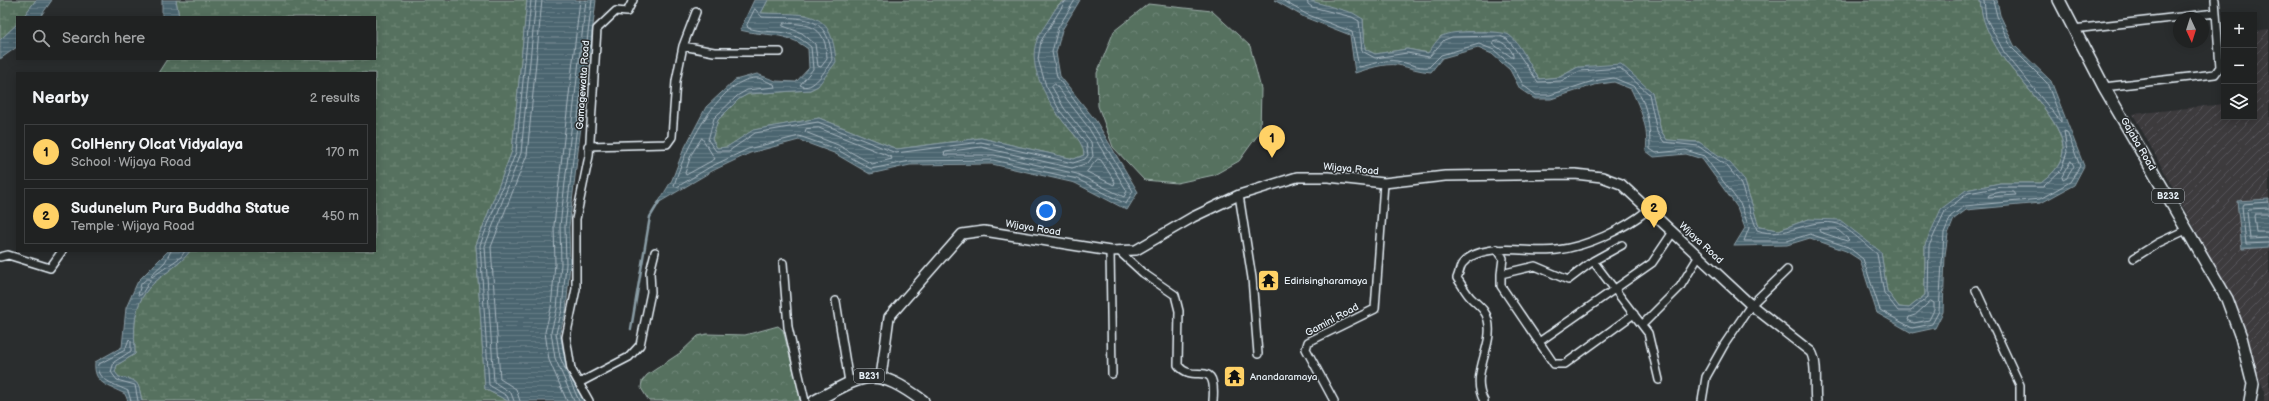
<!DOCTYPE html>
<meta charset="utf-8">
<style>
body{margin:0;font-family:"Balsamiq Sans",sans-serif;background:#2d2f2f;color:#f1f3f6}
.controls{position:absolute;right:12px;top:12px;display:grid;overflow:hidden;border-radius:0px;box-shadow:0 2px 10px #0003}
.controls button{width:36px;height:36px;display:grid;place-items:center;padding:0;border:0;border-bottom:1px solid #3d3f40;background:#202222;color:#f1f3f6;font:20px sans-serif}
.compass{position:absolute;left:2173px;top:12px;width:36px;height:36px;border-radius:50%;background:#202222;box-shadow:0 2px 10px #0003;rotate:176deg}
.you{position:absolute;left:1046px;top:211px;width:14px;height:14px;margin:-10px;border:3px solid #fff;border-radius:50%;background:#1a73e8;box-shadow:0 0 0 6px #1a73e833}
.badge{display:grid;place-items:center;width:26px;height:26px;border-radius:50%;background:#ffd166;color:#111;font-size:13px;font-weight:700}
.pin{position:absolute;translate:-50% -33px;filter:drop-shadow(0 1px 2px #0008)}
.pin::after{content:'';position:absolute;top:21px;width:14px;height:12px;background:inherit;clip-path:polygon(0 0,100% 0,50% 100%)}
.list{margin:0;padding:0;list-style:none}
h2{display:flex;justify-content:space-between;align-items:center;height:52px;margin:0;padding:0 16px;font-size:17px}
h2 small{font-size:13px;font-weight:400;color:#a2a4a5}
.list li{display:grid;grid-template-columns:26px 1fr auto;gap:12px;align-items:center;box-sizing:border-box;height:56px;margin:0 8px 8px;padding:0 8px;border:1px solid #3d3f40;border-radius:0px}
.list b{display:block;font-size:15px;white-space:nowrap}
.list p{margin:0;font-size:13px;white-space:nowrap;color:#a2a4a5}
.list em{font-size:13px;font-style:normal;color:#a2a4a5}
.icon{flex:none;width:22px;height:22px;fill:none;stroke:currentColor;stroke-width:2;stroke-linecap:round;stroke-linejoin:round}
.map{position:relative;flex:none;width:2269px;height:401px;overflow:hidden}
.search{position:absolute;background:#202222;box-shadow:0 2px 10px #0003;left:16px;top:16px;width:360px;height:44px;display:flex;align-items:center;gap:10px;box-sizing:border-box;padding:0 14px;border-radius:0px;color:#a2a4a5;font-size:15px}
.panel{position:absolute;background:#202222;box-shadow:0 2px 10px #0003;left:16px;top:72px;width:360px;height:180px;border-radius:0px}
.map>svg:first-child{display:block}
</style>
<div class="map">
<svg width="2269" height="401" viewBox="0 0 2269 401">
<defs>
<pattern id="industrial-furrows" width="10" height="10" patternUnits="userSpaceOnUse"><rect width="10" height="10" fill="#3c3a3e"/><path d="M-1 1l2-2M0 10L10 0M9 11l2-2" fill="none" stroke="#58575b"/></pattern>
<pattern id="forest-crowns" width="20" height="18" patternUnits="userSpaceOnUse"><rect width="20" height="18" fill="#56715f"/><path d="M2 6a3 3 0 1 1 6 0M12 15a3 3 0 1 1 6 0" fill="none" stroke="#6e8677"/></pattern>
<pattern id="wetland-marsh" width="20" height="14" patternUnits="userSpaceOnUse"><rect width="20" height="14" fill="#56715f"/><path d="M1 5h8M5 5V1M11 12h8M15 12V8" fill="none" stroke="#6e8677"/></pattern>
<pattern id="water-rules" width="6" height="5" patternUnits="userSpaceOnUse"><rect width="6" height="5" fill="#4c6570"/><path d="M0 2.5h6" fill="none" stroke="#667c85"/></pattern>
</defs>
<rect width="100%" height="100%" fill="#2a2d2e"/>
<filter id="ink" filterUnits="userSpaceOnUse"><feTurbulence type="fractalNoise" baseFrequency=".025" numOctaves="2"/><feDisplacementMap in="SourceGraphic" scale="8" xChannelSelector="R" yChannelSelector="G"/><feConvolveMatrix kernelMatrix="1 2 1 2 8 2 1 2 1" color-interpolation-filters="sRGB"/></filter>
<g filter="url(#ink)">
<path fill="url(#industrial-furrows)" d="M2269,30V401H2264V390L2251,359L2233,299L2133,114L2224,104V117H2254V63H2257L2255,32Z"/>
<path fill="url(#forest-crowns)" stroke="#9fb1ac" d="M1148,4L1212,11L1250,46L1261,89L1260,132L1239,161L1214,175L1177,183L1144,180L1113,147L1098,106L1097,73L1114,31Z
M778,326L783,330L800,395L799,401H649L641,388L642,381L647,375L680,353L698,336L707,334L745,335Z"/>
<path fill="url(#wetland-marsh)" stroke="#9fb1ac" d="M0,0H36L23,17H17V24L0,40Z
M176,0H527L512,151L476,245L485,389L508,401H142C138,382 139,380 118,377L115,372L117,365L135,354C134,326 132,302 155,282C167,271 181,264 190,251H375V73H158L167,59H375V17H179Z
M768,0H1064L1058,5L1037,40L1057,114L1083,145L1084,155L1074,159L981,138L897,149L819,118L754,130L727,147L717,148L712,139L718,120L739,99L748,94L810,90L818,86L807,15L761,13Z
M1308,0H1980C1982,21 1989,35 2000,53C2015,78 2067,124 2063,152C2061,167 2051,175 2041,183H2000L1966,190L1925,245V295L1909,308L1899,307L1887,291L1881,252L1809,219L1779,230L1759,227L1744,179L1699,142L1667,140L1661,131L1652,92L1578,67L1560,77L1539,79L1517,44L1441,36L1429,53L1407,49L1375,54L1365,49L1363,19Z"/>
<path fill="url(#water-rules)" stroke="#8a9da6" d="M36,0H52L40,17H23Z
M162,0H176L179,17H162Z
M527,0H596L569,227L570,264L566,311L560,332L564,355L584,401H508L485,389L476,245L512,151Z
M754,0H768L761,13C806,15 832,7 836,62L818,86L810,90L748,94L739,99L718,120L712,139L717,148L727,147L753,130L819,118L897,149L981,138L1074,159L1084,155C1083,142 1074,134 1065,124C1049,103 1026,67 1037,40C1039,34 1044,27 1048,21C1059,4 1058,0 1080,0L1062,30L1056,53L1060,76L1096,121L1138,192L1127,210L1075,183L992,164L910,165L870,174L834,153L799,140L750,153L712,171L658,203L672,180L683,151L706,107L735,80L757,74L776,81L796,82L809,68L808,49C785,31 767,37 740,30Z
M1274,0H1308L1353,13L1363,19L1365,49L1375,54L1407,49L1428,53C1432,48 1437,39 1442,36C1451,30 1500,30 1509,35C1520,42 1531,68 1539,79L1560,77L1578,67L1621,64L1652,92L1661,131L1667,140L1699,142L1730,163L1744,179L1759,227L1779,230L1809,219L1840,220L1881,252L1887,291L1899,307L1909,308L1925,295V245L1941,209L1966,190L2000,183H2041C2051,175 2061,167 2063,152C2067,123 2015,78 2000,53C1989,35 1982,22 1980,0H1997L2000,15L2014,45L2051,81L2084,166L2074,185L2041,203L1966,210L1954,219L1948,234L1945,255L1943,312L1935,328L1912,333L1877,313L1860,260L1846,251L1810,238L1787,245L1734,246L1745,228L1737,207L1702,159L1686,154L1654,157L1646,151C1649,128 1641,110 1631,89L1614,82L1594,85L1551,99H1535L1520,89L1510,70L1492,54L1478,48L1442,58L1431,72C1419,71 1410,68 1398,65C1383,63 1368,69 1355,73L1350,35L1304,17Z
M17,24V47L0,59V40Z
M2269,199V247L2242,249L2237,201Z
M168,251H190C181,264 167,271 155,282C132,302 134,326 135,354L117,365L115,372L119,377C139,380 138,382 142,401H128L125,394C108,385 93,384 95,362L122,347L126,308L138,281Z"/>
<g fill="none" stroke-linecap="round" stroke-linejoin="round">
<path stroke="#aab9c2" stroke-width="1" d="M1066,0L1041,41L1038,59L1046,86L1060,111L1086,143L1088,155L1085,159L1073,163L981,142L896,153L818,122L755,133L729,151H716L708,140L714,118L737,96L747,90L775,87L774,84C769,83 762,78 756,78C718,79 682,155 674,186L677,187L710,167L748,149L799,136L836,149L871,169L910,161L993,160L1077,179L1126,204L1133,191L1092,124L1057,77L1052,52L1058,28L1075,0
M1282,0L1306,14L1352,32L1359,67C1372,65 1384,59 1397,61C1408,63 1417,68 1429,67L1441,55L1479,44L1494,50L1513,67L1524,86L1536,95H1550L1593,81L1614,78L1633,86C1648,101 1650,129 1650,149L1656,153L1686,150L1704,156L1741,205L1749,228L1744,241H1787L1810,234L1848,247L1863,259L1880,310L1912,328L1932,324L1939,311L1944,233L1951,216L1965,206L2040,199L2070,182L2080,166L2067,132L2064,131L2067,152L2061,170L2043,187H2001L1968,193L1945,211L1929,246L1928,297L1911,311H1898L1884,293L1877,254C1870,248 1845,226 1838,224C1809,216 1785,241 1757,230L1740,182L1727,166L1698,146L1664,142L1657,132L1649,94L1620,68L1580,71L1561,81L1538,82L1513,46L1507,39L1500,36L1452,37L1444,40L1429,57L1407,53L1375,58L1362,51L1359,21L1352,17L1312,7L1308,4L1307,0
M1984,0L1986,18L2004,52L2061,122V119L2047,83L2011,47L1997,16L1993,0
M755,9L762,17C800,19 829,11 832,60C826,69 813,93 800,85L813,69L811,47C786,25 774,36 748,28L747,25Z
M784,23C812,24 826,27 827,59L821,67L818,66L815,44L802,33L783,26Z
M1499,41C1506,44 1514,51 1513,58L1493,44L1494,42Z
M1055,84L1088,127L1127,191L1124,197L1077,174L994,155H944L945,152L981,147L1072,168L1088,163L1093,156L1091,142L1064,108L1052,87Z
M819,128L891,157L892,159L872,164L838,145L805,132L806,129Z
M702,138L715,159L686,175L685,173L691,155Z
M1098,159L1101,160L1115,182L1114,185L1087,172Z
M2071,161L2074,166L2067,178L2063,180L2062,177Z
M2001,192H2014L2016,195L1988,197L1989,195Z
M2269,202L2243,204L2242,206L2246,244L2269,243
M2269,208L2249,209L2247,211L2250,239L2269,238
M2269,214H2255L2254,216L2256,232H2269
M1821,229H1837L1849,240L1847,241L1820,232L1819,230Z
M171,251L165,262L151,275L152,277L181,257L185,251
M147,279H150V281L141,295H138L141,284Z
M1931,301L1934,303V310L1929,320L1914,323L1908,320L1909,317L1915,315Z
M131,401L128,391C117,385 95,380 99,364L125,350L129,339L131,341V351L114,362L111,372L117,380L135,385L138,401
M509,401L507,396L489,385L480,245L516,152L531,0
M514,401L511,393L494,382L485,246L521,153L536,0
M520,401L516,389L500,379L491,247L527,155L542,0
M567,401L549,360L545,332L551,308L555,264L554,225L580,0
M574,401L555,358L551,332L557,309L561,264L560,226L586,0
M579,401L560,357L556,333L562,310L566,264L565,226L592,0"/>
<path stroke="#8a9da6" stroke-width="2.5" d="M631,329L650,217L659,202"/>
<defs>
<path id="minor" d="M2073,29L2216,13L2215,0
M683,46L714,52H780
M2104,87L2215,74L2220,67L2216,13
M588,146L667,144L672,137L676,81L683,46L696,12
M1239,195L1252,278L1258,354
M1622,245L1593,261L1568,280L1535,266L1501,274V286L1554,364H1565L1634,314
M1497,249L1503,258L1501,274
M1110,251L1112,374
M1120,252L1143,273L1175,295L1179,311L1178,365C1194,386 1217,355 1213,401
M0,257L8,255L50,268L62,251
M2134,258L2158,243L2188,229
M1593,261L1648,333L1659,380
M783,263L788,327L805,401
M1976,290L2020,385V401
M836,301L849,382
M1642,325L1680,287L1699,256
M1539,342L1652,263L1673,232
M579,383L629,357L640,345L651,292L650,272L655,252
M589,401L571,369L566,337L576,289V219L589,156L597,29L616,11L627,12L633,0
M1334,401L1306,349L1308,342L1375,309L1384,183
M1484,401C1469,374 1495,346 1488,320C1486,310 1478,305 1471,298C1466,293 1462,285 1457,278C1459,274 1460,267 1462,264C1481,240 1530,254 1557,250C1589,246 1622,230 1648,210
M1702,401L1706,377L1724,345L1751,305L1787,270"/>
<path id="tertiary" d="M881,377L889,317L962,234L984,231L1110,251L1136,250L1193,217L1239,195L1297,177H1328L1384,183L1445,176L1575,174L1602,177L1621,184L1751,305L1811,352C1818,363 1814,387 1816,401"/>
<path id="primary" d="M2059,0L2104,87L2227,299L2241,337L2253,384L2250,401
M815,401C865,374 874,365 923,401"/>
</defs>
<use href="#minor" stroke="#e8f1f8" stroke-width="10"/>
<use href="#tertiary" stroke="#e8f1f8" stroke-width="12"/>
<use href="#primary" stroke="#e8f1f8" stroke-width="14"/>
<use href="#minor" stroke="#2a2d2e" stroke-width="7"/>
<use href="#tertiary" stroke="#2a2d2e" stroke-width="9"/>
<use href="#primary" stroke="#2a2d2e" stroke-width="11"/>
</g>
</g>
<defs>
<symbol id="temple-square" viewBox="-11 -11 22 22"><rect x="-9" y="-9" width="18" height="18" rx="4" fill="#ffd166" stroke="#2a2d2e"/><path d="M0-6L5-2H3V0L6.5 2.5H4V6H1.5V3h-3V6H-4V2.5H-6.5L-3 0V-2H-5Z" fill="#111"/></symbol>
</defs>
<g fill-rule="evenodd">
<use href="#temple-square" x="1256" y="268" width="25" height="25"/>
<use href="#temple-square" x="1222" y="364" width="25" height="25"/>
</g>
<g text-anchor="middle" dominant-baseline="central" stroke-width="3" stroke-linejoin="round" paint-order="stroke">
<g fill="#2a2d2e" stroke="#afb6bb" stroke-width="1">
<rect x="2152" y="189" width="32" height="14" rx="3"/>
<rect x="854" y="369" width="30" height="14" rx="3"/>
</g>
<g font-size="9" font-weight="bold" fill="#e8f1f8">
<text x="2168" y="196">B232</text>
<text x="869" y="376">B231</text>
</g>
<g font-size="10" fill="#e8f1f8" stroke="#2a2d2e">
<text transform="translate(583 85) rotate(-86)">Gamagewatta Road</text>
<text transform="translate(2138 144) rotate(60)">Gajaba Road</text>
<text transform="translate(1351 169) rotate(5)">Wijaya Road</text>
<text transform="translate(1033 228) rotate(9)">Wijaya Road</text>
<text transform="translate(1701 243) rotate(43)">Wijaya Road</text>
<text transform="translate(1332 320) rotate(-28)">Gamini Road</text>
</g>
<g font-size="10" fill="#e8f1f8" stroke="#2a2d2e" text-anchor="start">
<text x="1284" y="281">Edirisingharamaya</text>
<text x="1250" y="377">Anandaramaya</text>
</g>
</g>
</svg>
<div class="controls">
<button>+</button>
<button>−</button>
<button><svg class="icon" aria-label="layers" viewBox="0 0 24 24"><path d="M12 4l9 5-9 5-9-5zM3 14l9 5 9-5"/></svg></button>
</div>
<svg class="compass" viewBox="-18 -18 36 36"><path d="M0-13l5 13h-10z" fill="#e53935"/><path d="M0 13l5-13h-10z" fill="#a2a4a5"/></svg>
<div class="you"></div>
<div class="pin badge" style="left:1272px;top:158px">1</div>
<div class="pin badge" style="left:1654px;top:228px">2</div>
<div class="search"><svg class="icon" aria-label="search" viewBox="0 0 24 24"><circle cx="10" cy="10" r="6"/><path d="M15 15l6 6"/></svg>Search here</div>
<section class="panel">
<h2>Nearby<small>2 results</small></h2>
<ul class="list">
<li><span class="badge">1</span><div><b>ColHenry Olcat Vidyalaya</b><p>School · Wijaya Road</p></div><em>170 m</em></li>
<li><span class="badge">2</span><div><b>Sudunelum Pura Buddha Statue</b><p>Temple · Wijaya Road</p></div><em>450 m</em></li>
</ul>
</section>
</div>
